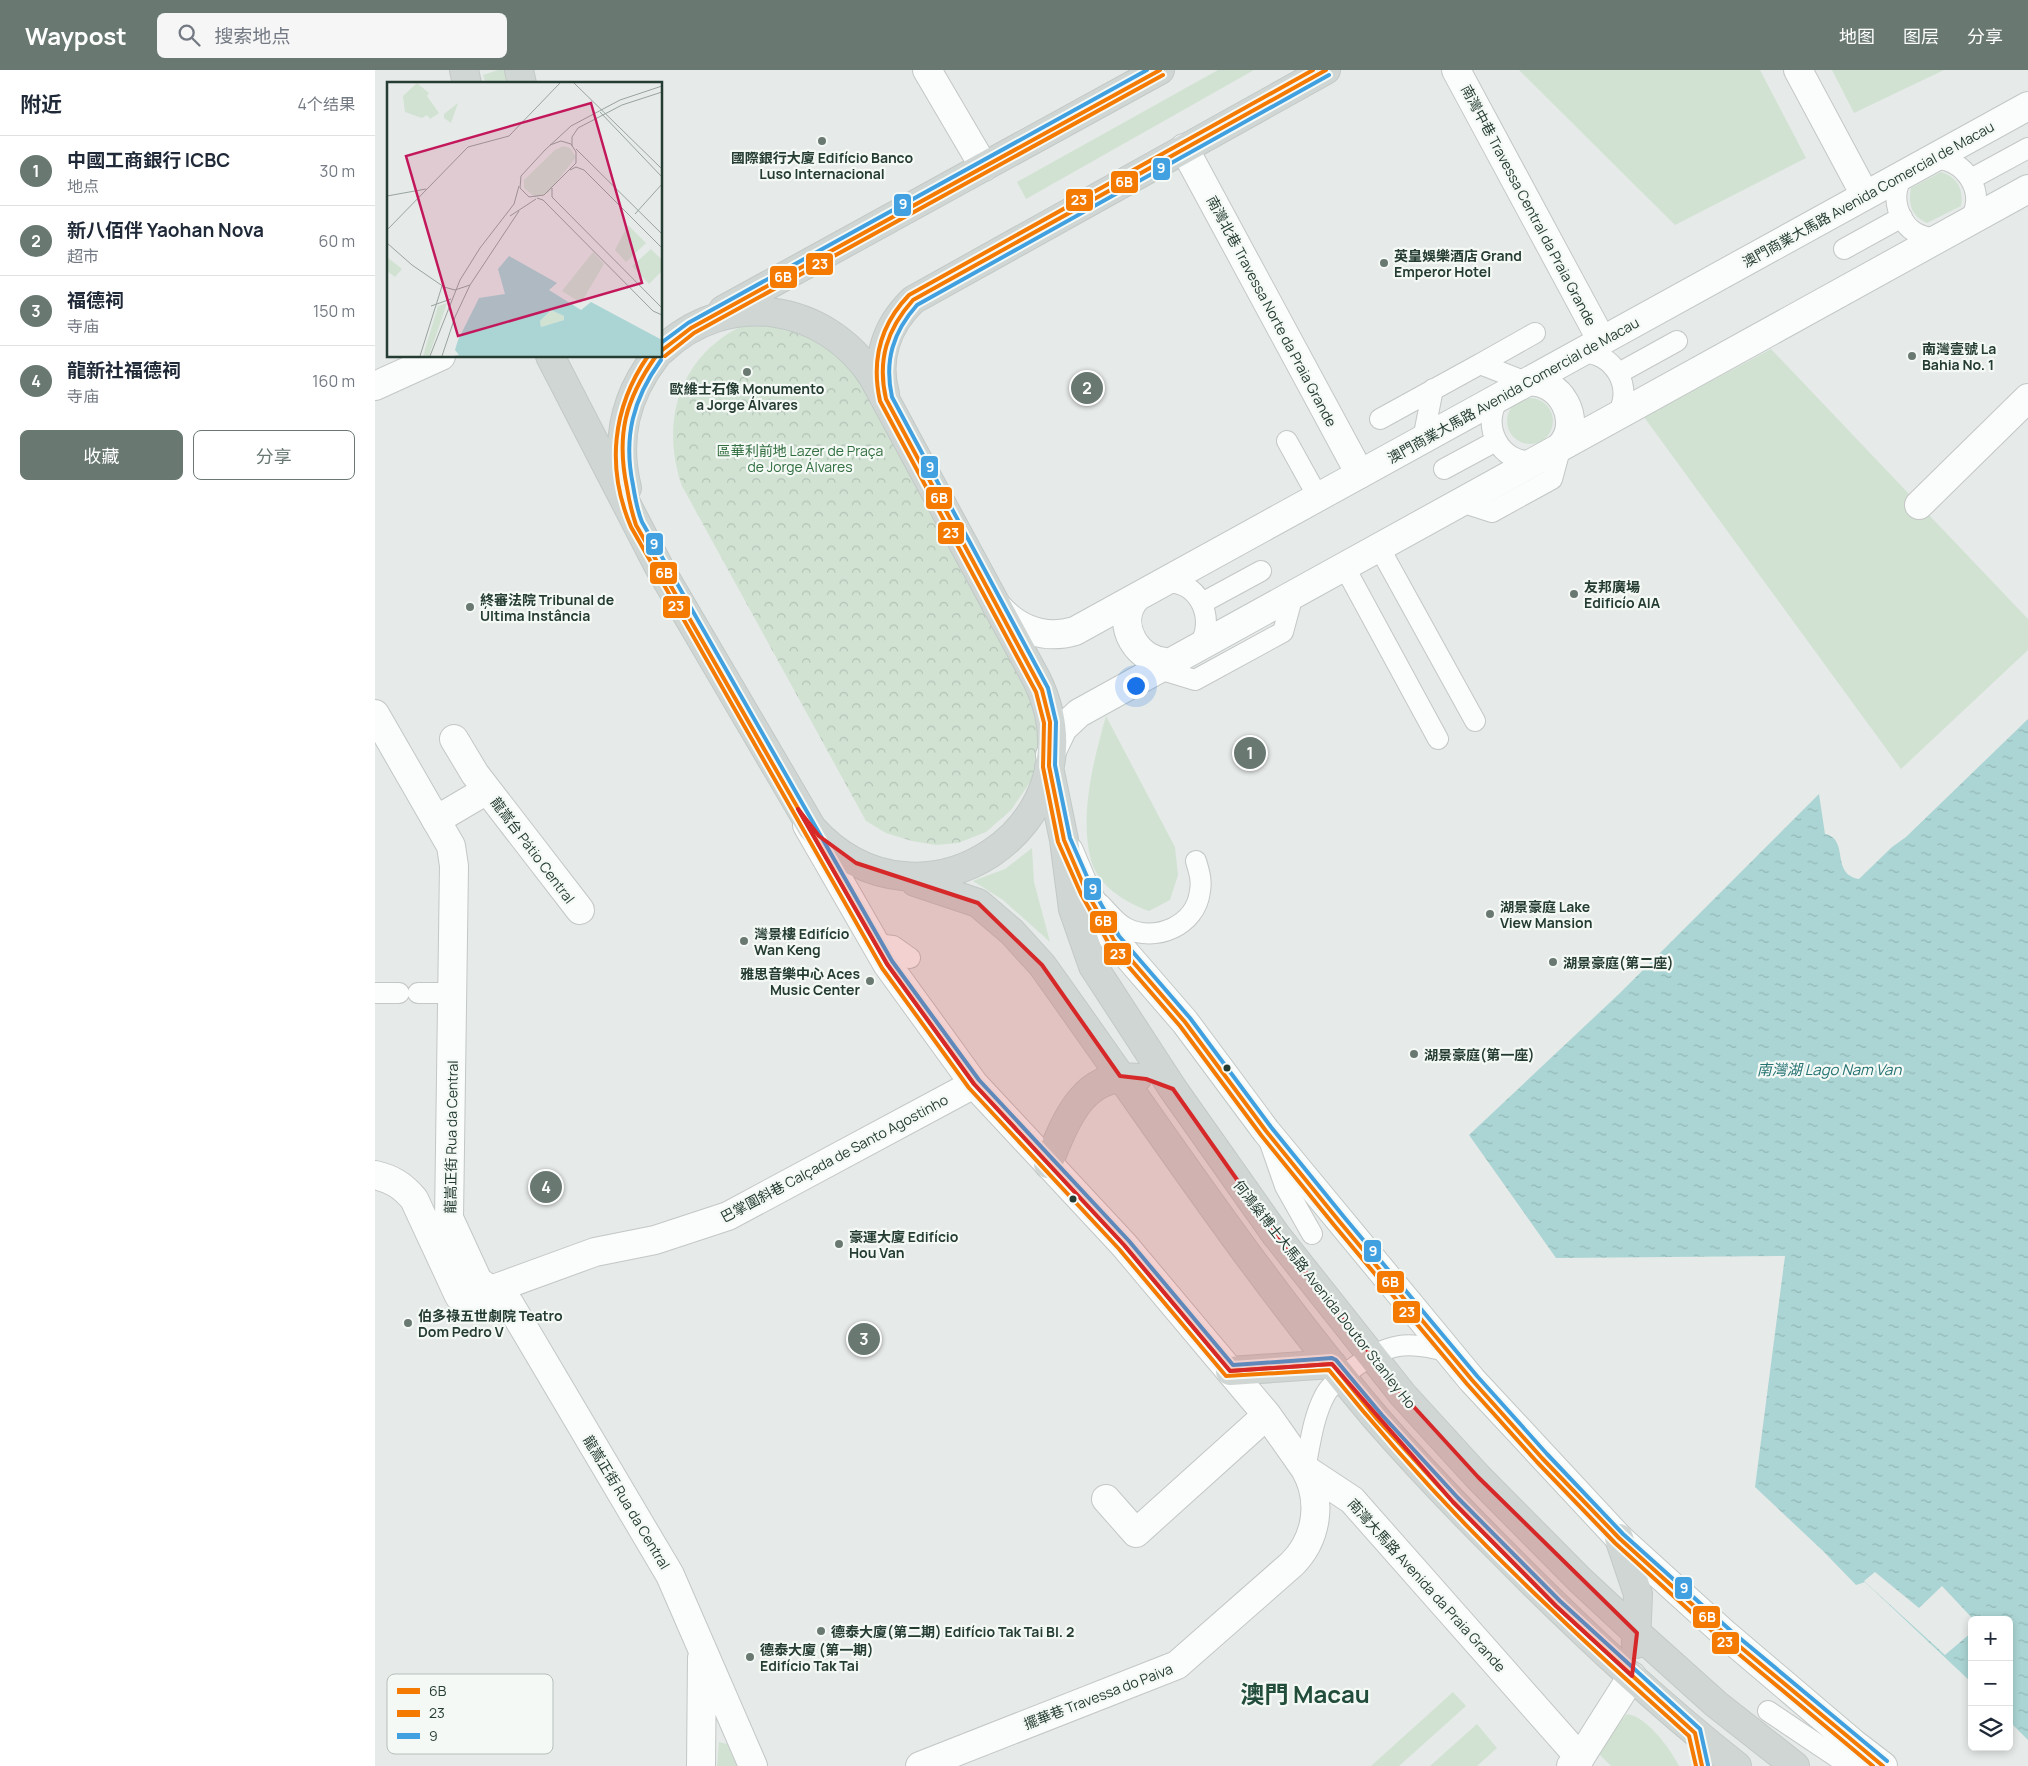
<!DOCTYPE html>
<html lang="zh">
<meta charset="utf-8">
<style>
body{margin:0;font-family:Manrope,"Noto Sans SC",sans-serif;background:#f6f6f7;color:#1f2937}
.controls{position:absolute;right:15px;bottom:15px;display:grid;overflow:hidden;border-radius:8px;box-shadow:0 2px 8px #0003}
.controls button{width:45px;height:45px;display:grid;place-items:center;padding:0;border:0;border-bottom:1px solid #e0e1e3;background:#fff;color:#1f2937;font:25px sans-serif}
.you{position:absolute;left:760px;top:615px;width:18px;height:18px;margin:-12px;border:4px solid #fff;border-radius:50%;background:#1a73e8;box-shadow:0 0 0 8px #1a73e833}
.badge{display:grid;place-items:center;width:32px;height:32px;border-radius:50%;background:#697972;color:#fff;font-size:16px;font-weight:700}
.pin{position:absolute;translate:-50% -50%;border:2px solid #fff;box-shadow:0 1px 5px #0006}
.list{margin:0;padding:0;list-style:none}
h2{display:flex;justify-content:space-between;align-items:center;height:65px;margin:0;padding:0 20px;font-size:21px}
h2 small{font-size:16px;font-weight:400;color:#747a83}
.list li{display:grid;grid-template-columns:32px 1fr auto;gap:15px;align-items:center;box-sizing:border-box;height:70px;padding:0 20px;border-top:1px solid #e0e1e3}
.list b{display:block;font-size:19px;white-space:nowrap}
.list p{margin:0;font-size:16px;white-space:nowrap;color:#747a83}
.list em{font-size:16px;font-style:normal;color:#747a83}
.actions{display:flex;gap:10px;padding:15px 20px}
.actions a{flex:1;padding:11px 0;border:1px solid #697972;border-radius:8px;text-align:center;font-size:18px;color:#697972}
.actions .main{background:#697972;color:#fff}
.icon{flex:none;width:28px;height:28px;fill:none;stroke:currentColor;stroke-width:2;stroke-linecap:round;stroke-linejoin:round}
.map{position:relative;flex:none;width:1653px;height:1696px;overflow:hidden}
header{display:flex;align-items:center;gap:30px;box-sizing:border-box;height:70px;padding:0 25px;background:#697972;color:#fff}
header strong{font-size:24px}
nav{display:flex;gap:28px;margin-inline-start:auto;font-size:18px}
.search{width:350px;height:45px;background:#f6f6f7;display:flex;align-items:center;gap:12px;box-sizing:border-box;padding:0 18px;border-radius:8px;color:#747a83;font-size:19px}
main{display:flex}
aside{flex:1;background:#fff}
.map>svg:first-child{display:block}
</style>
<header>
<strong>Waypost</strong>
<div class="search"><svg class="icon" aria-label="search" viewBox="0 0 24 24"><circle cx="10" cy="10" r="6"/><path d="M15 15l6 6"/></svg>搜索地点</div>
<nav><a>地图</a><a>图层</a><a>分享</a></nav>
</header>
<main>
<aside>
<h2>附近<small>4个结果</small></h2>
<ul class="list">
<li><span class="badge">1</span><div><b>中國工商銀行 ICBC</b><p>地点</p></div><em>30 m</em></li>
<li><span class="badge">2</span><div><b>新八佰伴 Yaohan Nova</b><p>超市</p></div><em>60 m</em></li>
<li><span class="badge">3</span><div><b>福德祠</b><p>寺庙</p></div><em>150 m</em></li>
<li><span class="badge">4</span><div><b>龍新社福德祠</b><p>寺庙</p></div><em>160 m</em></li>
</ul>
<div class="actions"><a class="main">收藏</a><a>分享</a></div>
</aside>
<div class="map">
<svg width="1653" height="1696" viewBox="0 0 1653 1696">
<defs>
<pattern id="park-crowns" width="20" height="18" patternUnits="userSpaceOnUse" patternTransform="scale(1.25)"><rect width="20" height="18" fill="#d1e2d3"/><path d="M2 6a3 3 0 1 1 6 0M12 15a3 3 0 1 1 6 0" fill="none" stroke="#b3c3b6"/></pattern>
<pattern id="water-ripples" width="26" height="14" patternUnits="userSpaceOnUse" patternTransform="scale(1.25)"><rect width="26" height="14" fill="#abd5d4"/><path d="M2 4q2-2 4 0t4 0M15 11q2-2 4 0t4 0" fill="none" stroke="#93b8b6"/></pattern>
</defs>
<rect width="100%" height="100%" fill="#e6eae8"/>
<path fill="#d1e2d3" d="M123,0H129L132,14H111L108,5Z
M843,0H879L651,129L642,112Z
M1144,0H1385L1431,88L1300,155Z
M1457,0H1569L1479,43Z
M1566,102C1582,107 1589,119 1586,136L1552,153C1536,146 1533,134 1536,118Z
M1396,279L1653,549V580L1526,699L1269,347Z
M1132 351a23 23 0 1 1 46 0a23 23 0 1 1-46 0Z
M731,646L800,777L803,805L795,830L774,841C751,833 723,816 716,790C704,745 719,689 731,646Z
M657,778L659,812L675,872L628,830L598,811L630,799Z
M1078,1622L1091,1636L1024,1696H996Z
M1252,1644C1272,1647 1295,1678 1304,1696H1236L1220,1680Z
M1102,1654L1122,1678L1102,1696H1055Z
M344,1672L352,1674L362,1696H342Z"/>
<path fill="url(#park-crowns)" d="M386,250L420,253L523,323L661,586L671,613L660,705L636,740L611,762L583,773L561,775L537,771L511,763L491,751L307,416C287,359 300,297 354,263C363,257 376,254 386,250Z"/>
<path fill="url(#water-ripples)" d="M1653,649V1670L1634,1651V1550H1597V1613L1490,1512L1481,1515L1448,1481L1380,1417L1410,1186L1181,1188L1094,1065L1245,923L1444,724L1450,764C1475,769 1455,804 1484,809L1517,777L1531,767Z"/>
<path fill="#e6eae8" d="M1500,1502L1544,1538L1567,1516L1599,1550H1597V1562L1570,1585L1489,1511Z"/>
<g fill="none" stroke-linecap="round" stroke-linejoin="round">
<defs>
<path id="lane" d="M1556,89C1589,85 1616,126 1592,153
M1531,103C1512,123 1523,158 1548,166C1553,168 1559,167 1564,167
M1596,109L1653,78
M1469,179L1527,147
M1204,283C1238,279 1262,320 1240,347
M1105,294L1160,263
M1244,303L1302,271
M1125,327C1104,354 1125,395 1160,391
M1005,349L1105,294L1151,312
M1048,369L1058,319
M912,371L943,427
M1069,399L1121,371
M1086,432L1117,442L1177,409L1186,376
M1004,477L1100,651
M969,496L1063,669
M788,513C823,507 843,550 823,577
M827,533L886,501
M784,599L820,610L908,562L918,525
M725,834C733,842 741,853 751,858C780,873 821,856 825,821C827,810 824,801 821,791
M501,874L518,876L535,888
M0,923H24
M43,923H78
M895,1073L910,1116L937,1164
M930,1399C935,1375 938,1347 950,1325C955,1315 968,1306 977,1299C1012,1273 1032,1270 1073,1282
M1393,1641L1475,1696"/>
<path id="street" d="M552,0L609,97
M1081,0L1227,271
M1423,0L1490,125
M809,78L985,404
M0,316L66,286
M1544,435L1653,328
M79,669L100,704L205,840
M61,750L112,720
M432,755L512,894L599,1014L749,1175L892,1345L930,1399L977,1430L1205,1688
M0,1105C17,1109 27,1115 39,1129L84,1226L96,1233L105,1230L124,1217L220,1182L280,1170L353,1146L599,1014
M731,1429L761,1463L892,1345
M545,1696L802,1595L917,1494C942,1469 948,1431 930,1399"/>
<path id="secondary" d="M1151,312C1185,307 1209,351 1186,376
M762,527C737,553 764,595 796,592
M622,536C643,560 669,570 700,561L1653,36
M0,644L76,776L79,796L74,1148L103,1211L134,1233L295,1505L378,1696
M675,685L688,658L704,643L1653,119
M694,781L711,821L739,870L810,952L891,1061L1097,1310L1244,1468L1351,1565L1478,1673L1508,1696
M326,1696L327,1588
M1196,1696L1205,1688L1257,1606"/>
<path id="primary" d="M89,0L92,14
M144,0L147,14
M348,240L785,0
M175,286L284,497L437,758C546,879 731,753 662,610L498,307C450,233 351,218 286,281
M510,324C500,288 512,255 538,230L951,0
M252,418C240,369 250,326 281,286
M674,697L689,770L698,839L718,896L798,1019L901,1165L1028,1325L1103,1407L1205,1510L1262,1563L1341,1634L1420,1696
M540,812L603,833L637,862L667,895C776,1047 879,1204 1000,1347C1040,1393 1082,1437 1125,1480C1200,1556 1278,1630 1362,1696
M673,1094C690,1053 707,1001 762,1008
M855,1301L957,1294
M1244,1468L1263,1524L1261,1574"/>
</defs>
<use href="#lane" stroke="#c3c7c5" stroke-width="22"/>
<use href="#street" stroke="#c3c7c5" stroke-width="30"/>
<use href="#secondary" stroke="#c2c8c5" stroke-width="30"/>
<use href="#primary" stroke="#c2c9c6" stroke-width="30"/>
<use href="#lane" stroke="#fbfcfc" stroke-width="20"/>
<use href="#street" stroke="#fbfcfc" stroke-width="28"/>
<use href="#secondary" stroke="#fbfcfc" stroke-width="28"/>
<use href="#primary" stroke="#cfd6d3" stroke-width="28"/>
<defs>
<path id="bus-1" d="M951,0L538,230C512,259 502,290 511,329L667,620L675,652L674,696L689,770L711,821L739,870L810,952L891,1061L964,1151L1097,1310L1167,1388L1244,1468L1351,1565L1508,1696
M286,281L316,258L785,0
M281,286C250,330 241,365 252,418C254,430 257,443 261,455L512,894L599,1014L749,1175L855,1301L957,1294L1002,1349L1078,1432L1181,1536L1320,1663L1327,1696"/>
<path id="bus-2" d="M938,0L534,225C505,255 496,290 505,331L661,622L669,653L668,697L683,772L706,824L734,874L805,956L886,1065L959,1155L1092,1314L1162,1392L1240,1473L1347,1570L1498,1696
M273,286C237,338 231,398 256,457L507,898L594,1018L744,1179L851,1306L954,1300C1023,1385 1098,1466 1178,1541C1222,1584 1269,1625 1314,1666L1321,1696
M290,286L319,263L788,5"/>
<path id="bus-3" d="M954,5L542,235C518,262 509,291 517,327L673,618L681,652L680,695L695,768L717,818L744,866L815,948L896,1057L969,1147L1102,1306L1172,1384L1248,1464L1355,1560L1512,1691
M286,273L313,253L772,0
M286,290C258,329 248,367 258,415C260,427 262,440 267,452L517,891L604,1010L754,1171L858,1295L957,1288L961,1290L1007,1345L1083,1428L1185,1531L1325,1659L1333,1695"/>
</defs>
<use href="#bus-1" stroke="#f4f9f6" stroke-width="8"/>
<use href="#bus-2" stroke="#f4f9f6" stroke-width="8"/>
<use href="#bus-3" stroke="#f4f9f6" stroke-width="8"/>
<use href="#bus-1" stroke="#f47a02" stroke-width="4"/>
<use href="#bus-2" stroke="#f47a02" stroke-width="4"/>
<use href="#bus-3" stroke="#41a1e0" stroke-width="4"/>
</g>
<path fill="#d62828" fill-opacity="0.2" stroke="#d62828" stroke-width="4" stroke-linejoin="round" d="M423,739L444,766L481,793L603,833L667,895L745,1006L771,1009L798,1019L901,1165L1028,1325L1103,1407L1262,1563L1257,1606L1181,1536L1078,1432L957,1294L855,1301L749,1175L599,1014L512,894Z"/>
<g fill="#697972" stroke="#f4f9f6" stroke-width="2">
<circle cx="447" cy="71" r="5"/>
<circle cx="1009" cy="193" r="5"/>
<circle cx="1537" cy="286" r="5"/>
<circle cx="372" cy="302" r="5"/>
<circle cx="1199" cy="524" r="5"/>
<circle cx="95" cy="537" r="5"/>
<circle cx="1115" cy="844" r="5"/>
<circle cx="369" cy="871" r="5"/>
<circle cx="1178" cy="892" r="5"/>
<circle cx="495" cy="911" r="5"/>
<circle cx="1039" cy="984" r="5"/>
<circle cx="464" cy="1174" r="5"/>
<circle cx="33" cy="1253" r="5"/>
<circle cx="446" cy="1561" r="5"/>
<circle cx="375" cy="1587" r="5"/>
</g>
<g fill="#253c32" stroke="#f4f9f6" stroke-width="2">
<circle cx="852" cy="998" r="4.5"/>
<circle cx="698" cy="1129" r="4.5"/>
</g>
<g text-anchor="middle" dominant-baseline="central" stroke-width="4.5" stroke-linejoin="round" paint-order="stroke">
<g font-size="14" font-weight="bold" fill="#253c32" stroke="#f4f9f6" text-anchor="start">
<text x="447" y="87" text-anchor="middle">國際銀行大廈 Edifício Banco<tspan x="447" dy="16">Luso Internacional</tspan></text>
<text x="1019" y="185">英皇娛樂酒店 Grand<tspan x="1019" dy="16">Emperor Hotel</tspan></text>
<text x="1547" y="278">南灣壹號 La<tspan x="1547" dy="16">Bahia No. 1</tspan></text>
<text x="372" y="318" text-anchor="middle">歐維士石像 Monumento<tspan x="372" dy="16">a Jorge Álvares</tspan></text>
<text x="1209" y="516">友邦廣場<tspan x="1209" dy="16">Edificío AIA</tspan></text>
<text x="105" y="529">終審法院 Tribunal de<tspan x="105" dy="16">Última Instância</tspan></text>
<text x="1125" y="836">湖景豪庭 Lake<tspan x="1125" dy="16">View Mansion</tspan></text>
<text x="379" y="863">灣景樓 Edifício<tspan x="379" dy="16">Wan Keng</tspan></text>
<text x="1188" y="892">湖景豪庭(第二座)</text>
<text x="485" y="903" text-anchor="end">雅思音樂中心 Aces<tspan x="485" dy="16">Music Center</tspan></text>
<text x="1049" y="984">湖景豪庭(第一座)</text>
<text x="474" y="1166">豪運大廈 Edifício<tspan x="474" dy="16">Hou Van</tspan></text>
<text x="43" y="1245">伯多祿五世劇院 Teatro<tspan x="43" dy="16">Dom Pedro V</tspan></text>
<text x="456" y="1561">德泰大廈(第二期) Edifício Tak Tai Bl. 2</text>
<text x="385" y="1579">德泰大廈 (第一期)<tspan x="385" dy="16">Edifício Tak Tai</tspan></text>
</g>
<g font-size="14" fill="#253c32" stroke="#f4f9f6">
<text transform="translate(1493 124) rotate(-29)">澳門商業大馬路 Avenida Comercial de Macau</text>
<text transform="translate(1154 135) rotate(62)">南灣中巷 Travessa Central da Praia Grande</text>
<text transform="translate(897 241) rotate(62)">南灣北巷 Travessa Norte da Praia Grande</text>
<text transform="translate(1138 320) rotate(-29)">澳門商業大馬路 Avenida Comercial de Macau</text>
<text transform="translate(158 780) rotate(53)">龍嵩台 Pátio Central</text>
<text transform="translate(76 1067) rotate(-89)">龍嵩正街 Rua da Central</text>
<text transform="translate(459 1088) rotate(-28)">巴掌圍斜巷 Calçada de Santo Agostinho</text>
<text transform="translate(950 1224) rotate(52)">何鴻燊博士大馬路 Avenida Doutor Stanley Ho</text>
<text transform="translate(252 1432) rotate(59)">龍嵩正街 Rua da Central</text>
<text transform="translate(1052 1515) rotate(48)">南灣大馬路 Avenida da Praia Grande</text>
<text transform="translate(723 1626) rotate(-21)">擺華巷 Travessa do Paiva</text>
</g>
<g font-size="14" fill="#336f40" stroke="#f4f9f6">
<text x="425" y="380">區華利前地 Lazer de Praça<tspan x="425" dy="16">de Jorge Álvares</tspan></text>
</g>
<g font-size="15" font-style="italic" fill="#257373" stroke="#f4f9f6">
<text x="1454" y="999">南灣湖 Lago Nam Van</text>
</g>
<g font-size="24" font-weight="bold" fill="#234d3b" stroke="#f4f9f6">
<text x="930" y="1623">澳門 Macau</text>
</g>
</g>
<g transform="translate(12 12)">
<rect width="275" height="275" fill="#e6eae8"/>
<path d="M241,143L259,161L239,180L228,168ZM264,167L275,178V189L262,202L245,184ZM206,170L217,182L194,221L175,209ZM0,175L15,187L8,195L0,189ZM60,221L42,274H36L51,224Z" fill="#d1e2d3"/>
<path d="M164,228L177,234V238L154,245L153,239Z" fill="#d1e2d3"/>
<path d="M30,1L42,11L40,14L52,31L43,37L40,33L35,36L18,30L16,14ZM71,21L64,41L57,36V32ZM176,64L183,66L189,75L161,111L148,115L137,106V98L168,68Z" fill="#d1e2d3"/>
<path d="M122,174L170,201L162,208L194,228L204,220L275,258V274H66L72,273L68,268L71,258L92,216L118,212L111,187ZM164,228L177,234V238L154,245L153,239Z" fill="#abd5d4" fill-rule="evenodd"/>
<path fill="none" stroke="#99a49f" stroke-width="1" d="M187,1L275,87M213,30L275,95M163,63L174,59L184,62L189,70V81L157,113L142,115L133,106L134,94L158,68L184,44L233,18L275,4M185,64V55L191,46L235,23L275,10M189,67L275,152M183,88L189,85L197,88L275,166M165,106V115L275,226M0,114L39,107M150,116L156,118L266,229L275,233M248,132L275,102M123,134L149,117M0,148L81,65L122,54L173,1M0,161L25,183L57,205L68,208M68,208L83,203M44,224L64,217M33,274L55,204M43,274L73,198L93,166L127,122L132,104M55,274L68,235L83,203L132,129"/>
<path fill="#c2185b" fill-opacity="0.15" stroke="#c2185b" stroke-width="2.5" d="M204,21L255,201L71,254L19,74Z"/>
<rect width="275" height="275" fill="none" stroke="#253c32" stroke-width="2.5"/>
</g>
<rect x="12" y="1604" width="166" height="80" rx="8" fill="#f4f9f6" stroke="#b6c0bb" stroke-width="1"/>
<rect x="22" y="1618" width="23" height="6" fill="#f47a02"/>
<rect x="22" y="1640" width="23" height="7" fill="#f47a02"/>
<rect x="22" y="1663" width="23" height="6" fill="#41a1e0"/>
<g font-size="14" fill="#253c32">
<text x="54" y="1626">6B</text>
<text x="54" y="1648">23</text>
<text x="54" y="1671">9</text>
</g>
<g stroke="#f4f9f6" stroke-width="2">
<rect x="777" y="87" width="19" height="24" rx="5" fill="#41a1e0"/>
<rect x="735" y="100" width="29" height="24" rx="5" fill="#f47a02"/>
<rect x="690" y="118" width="29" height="24" rx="5" fill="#f47a02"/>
<rect x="518" y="123" width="19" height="24" rx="5" fill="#41a1e0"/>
<rect x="430" y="182" width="29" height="24" rx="5" fill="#f47a02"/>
<rect x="394" y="195" width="29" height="24" rx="5" fill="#f47a02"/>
<rect x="545" y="385" width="19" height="24" rx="5" fill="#41a1e0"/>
<rect x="550" y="416" width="28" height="24" rx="5" fill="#f47a02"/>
<rect x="562" y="451" width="28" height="24" rx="5" fill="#f47a02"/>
<rect x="270" y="462" width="19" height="24" rx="5" fill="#41a1e0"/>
<rect x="274" y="491" width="29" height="24" rx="5" fill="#f47a02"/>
<rect x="287" y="525" width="29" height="24" rx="5" fill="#f47a02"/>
<rect x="708" y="807" width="19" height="24" rx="5" fill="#41a1e0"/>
<rect x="714" y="840" width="29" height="24" rx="5" fill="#f47a02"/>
<rect x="728" y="872" width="29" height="24" rx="5" fill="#f47a02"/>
<rect x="988" y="1169" width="19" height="24" rx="5" fill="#41a1e0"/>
<rect x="1001" y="1200" width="29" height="24" rx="5" fill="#f47a02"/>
<rect x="1017" y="1230" width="29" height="24" rx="5" fill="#f47a02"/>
<rect x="1299" y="1506" width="19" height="24" rx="5" fill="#41a1e0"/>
<rect x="1317" y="1535" width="29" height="24" rx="5" fill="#f47a02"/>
<rect x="1336" y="1561" width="29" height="24" rx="5" fill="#f47a02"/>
</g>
<g font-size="14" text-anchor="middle" font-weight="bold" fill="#fff">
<text x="786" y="103">9</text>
<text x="749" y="117">6B</text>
<text x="704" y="135">23</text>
<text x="528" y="139">9</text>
<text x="445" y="199">23</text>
<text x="408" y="212">6B</text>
<text x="555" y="402">9</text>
<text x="564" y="433">6B</text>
<text x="576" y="468">23</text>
<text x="279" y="479">9</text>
<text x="289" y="508">6B</text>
<text x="301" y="541">23</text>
<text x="718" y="824">9</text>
<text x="728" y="856">6B</text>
<text x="743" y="889">23</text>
<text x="998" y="1186">9</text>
<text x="1015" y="1217">6B</text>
<text x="1032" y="1247">23</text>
<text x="1309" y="1523">9</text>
<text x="1332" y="1552">6B</text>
<text x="1350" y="1577">23</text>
</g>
</svg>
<div class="controls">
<button>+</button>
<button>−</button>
<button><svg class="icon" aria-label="layers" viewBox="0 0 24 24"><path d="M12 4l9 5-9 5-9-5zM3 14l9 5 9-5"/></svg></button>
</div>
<div class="you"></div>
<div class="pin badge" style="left:875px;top:683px">1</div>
<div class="pin badge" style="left:712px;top:318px">2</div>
<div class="pin badge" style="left:489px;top:1269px">3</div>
<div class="pin badge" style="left:171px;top:1117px">4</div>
</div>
</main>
